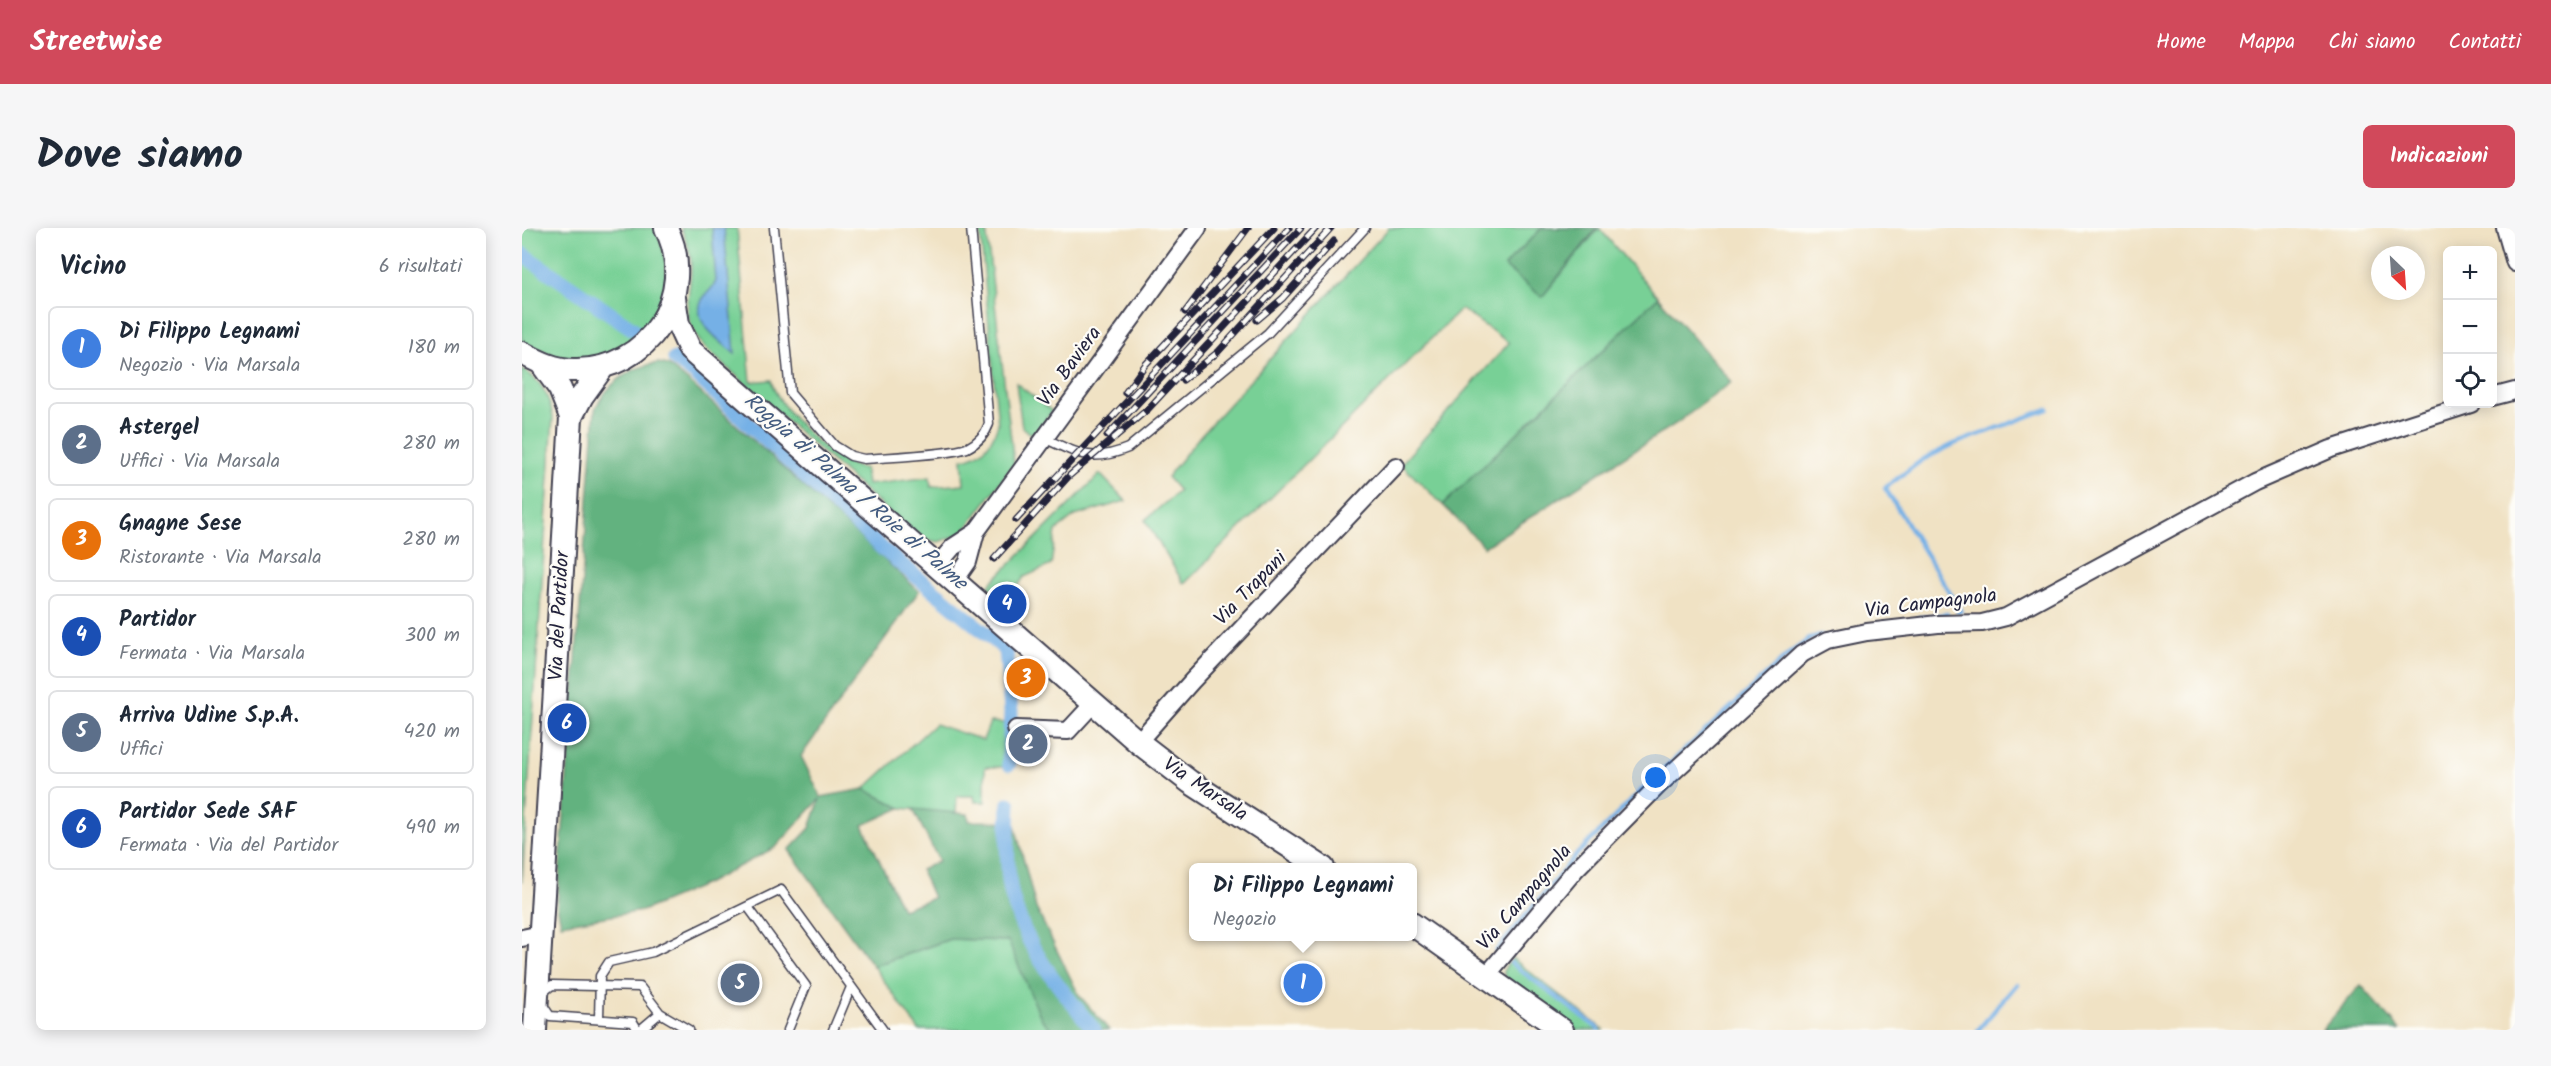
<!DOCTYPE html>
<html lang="it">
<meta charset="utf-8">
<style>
body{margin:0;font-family:Kalam,sans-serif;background:#f6f6f7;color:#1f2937}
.controls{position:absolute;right:18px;top:18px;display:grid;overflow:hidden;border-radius:9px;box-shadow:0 3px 15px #0003}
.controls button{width:54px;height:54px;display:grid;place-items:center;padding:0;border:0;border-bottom:2px solid #e0e1e3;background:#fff;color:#1f2937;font:30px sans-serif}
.compass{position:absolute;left:1849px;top:18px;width:54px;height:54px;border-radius:50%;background:#fff;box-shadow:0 3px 15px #0003;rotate:155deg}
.you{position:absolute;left:1134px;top:550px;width:21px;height:21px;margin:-15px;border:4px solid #fff;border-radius:50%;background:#1a73e8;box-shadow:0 0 0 9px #1a73e833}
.badge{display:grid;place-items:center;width:39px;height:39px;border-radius:50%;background:#d1495b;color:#fff;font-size:20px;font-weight:700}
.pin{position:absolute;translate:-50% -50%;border:3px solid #fff;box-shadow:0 2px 6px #0006}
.popup{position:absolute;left:667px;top:635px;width:228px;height:78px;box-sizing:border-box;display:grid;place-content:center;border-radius:9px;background:#fff;filter:drop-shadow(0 2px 4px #0005);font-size:20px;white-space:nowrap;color:#747a83}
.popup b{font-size:22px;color:#1f2937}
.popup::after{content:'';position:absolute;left:50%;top:100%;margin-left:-12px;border:12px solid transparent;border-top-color:#fff}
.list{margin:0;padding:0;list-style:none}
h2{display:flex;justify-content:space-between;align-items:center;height:78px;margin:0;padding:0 24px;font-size:26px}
h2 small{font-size:20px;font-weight:400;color:#747a83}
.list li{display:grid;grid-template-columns:39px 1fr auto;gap:18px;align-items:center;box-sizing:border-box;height:84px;margin:0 12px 12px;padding:0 12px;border:2px solid #e0e1e3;border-radius:9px}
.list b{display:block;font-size:22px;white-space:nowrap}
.list p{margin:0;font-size:20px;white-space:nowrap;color:#747a83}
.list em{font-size:20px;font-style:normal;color:#747a83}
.icon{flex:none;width:33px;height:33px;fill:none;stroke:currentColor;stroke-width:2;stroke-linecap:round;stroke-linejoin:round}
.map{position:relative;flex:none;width:1993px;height:802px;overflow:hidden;border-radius:9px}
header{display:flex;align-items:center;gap:36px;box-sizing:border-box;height:84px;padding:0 30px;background:#d1495b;color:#fff}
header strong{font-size:28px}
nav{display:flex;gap:33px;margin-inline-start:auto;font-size:21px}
.intro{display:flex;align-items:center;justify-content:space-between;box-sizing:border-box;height:144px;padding:0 36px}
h1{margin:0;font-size:42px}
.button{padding:15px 27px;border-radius:9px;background:#d1495b;color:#fff;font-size:21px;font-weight:700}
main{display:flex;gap:36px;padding:0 36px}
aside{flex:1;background:#fff;border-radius:9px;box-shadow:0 3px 15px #0003}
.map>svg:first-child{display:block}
</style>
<header>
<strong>Streetwise</strong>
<nav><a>Home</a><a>Mappa</a><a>Chi siamo</a><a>Contatti</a></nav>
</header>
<div class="intro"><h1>Dove siamo</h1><a class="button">Indicazioni</a></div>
<main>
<aside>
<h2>Vicino<small>6 risultati</small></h2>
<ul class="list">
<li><span class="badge" style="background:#3f7fe0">1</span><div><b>Di Filippo Legnami</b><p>Negozio · Via Marsala</p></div><em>180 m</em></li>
<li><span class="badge" style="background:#5c6f8a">2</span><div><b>Astergel</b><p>Uffici · Via Marsala</p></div><em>280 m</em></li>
<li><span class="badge" style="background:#e8710a">3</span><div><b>Gnagne Sese</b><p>Ristorante · Via Marsala</p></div><em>280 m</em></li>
<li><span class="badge" style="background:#1a4fb4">4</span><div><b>Partidor</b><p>Fermata · Via Marsala</p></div><em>300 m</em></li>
<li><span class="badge" style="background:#5c6f8a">5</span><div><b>Arriva Udine S.p.A.</b><p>Uffici</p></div><em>420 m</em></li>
<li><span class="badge" style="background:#1a4fb4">6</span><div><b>Partidor Sede SAF</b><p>Fermata · Via del Partidor</p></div><em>490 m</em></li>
</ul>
</aside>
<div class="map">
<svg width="1993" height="802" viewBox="0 0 1993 802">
<rect width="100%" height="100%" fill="#fdfcf7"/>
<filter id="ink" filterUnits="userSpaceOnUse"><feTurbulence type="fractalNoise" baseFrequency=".0167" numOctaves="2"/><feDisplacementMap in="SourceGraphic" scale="12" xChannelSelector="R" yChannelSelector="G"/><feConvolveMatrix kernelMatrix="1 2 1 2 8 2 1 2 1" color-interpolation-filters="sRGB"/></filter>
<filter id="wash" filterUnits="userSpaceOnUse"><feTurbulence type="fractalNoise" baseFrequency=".008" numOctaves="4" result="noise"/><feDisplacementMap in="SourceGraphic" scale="24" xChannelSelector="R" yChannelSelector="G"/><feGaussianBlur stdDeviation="1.35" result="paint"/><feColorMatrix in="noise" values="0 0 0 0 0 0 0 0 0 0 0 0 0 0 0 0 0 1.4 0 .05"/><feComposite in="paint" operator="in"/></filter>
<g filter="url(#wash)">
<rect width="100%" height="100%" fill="#f0e2c4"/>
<path fill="#78d096" stroke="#4d7968" stroke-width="1.5" d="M0,0H133C171,75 102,157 25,125C16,121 7,119 0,113Z
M159,0H215L229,154L249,152C255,181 314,238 343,241L345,257L408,249L409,259L442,256L440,231C461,228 470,215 476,196L458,0H464L492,236L440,306L416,314L395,309L181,118C154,82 171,69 169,32C168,21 163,10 159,0Z
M867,0H1020L982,38L1020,69L1077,0L1136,69L921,277L879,236L987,115L939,81L662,356L623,292L657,263L645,249L678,208Z
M0,141C19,152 27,167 31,189L0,654Z
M494,155L530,183L517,201L509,206L500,199Z
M578,246L604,273L553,288L534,303L529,337L502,349L486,373L466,358Z
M468,494L482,495L481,539H463V574H453L452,568H435L434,586L379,580L342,561L413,496L461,512Z
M428,711L487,713L519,789L530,802H397L351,738Z
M990,730L1082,802H1051L985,754L981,743Z"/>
<path fill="#62b27f" stroke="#426a5d" stroke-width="1.5" d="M1020,0H1075L1020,69L982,38Z
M1136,69L1210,154L1155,195L962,319L921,277Z
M136,135L146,137L166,153L397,363L279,528L299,569L342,561L379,580L341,597L380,681L411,670L399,642L417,633L391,581L446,586L447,593L492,594L514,680L557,767L587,802H530L519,790L486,713L428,711L351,738L267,622L288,600L298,571L254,619L184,656L120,683L39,696L35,678L73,181C85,156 107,139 136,135Z
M1839,757L1878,802H1800Z"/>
<path fill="#74b0e6" stroke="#4b6990" stroke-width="1.5" d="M190,0H202L213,126C200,114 168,94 180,72C184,65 191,61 194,53Z"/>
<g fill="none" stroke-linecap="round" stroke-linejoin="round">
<path stroke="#74b0e6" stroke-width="4.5" d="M1436,384L1439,383L1363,260L1400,232L1432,216L1526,181
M1396,390L1425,386
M1140,543L1269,424L1289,410L1299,407
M976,724L974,723L1054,627L1128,554
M989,735L1077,801
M1456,802L1495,756"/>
<path stroke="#74b0e6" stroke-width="15" d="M0,26L111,101
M153,131L173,146L361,321L484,422L489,483L487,536
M487,576C486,605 483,640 490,668C503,721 539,761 572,802"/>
</g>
</g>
<g filter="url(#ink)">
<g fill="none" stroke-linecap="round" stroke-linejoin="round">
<defs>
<path id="lane" d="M252,0L268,165L313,218L329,228L342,231C364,229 427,227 445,220C455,215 463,207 467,196L449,0
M522,210C556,226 570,235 606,220L746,105L843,0
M226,679L284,758L266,802
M19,766L30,757L118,759L138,785L167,802
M20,776L28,788L111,794L116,802
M77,791L78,748L87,734L131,724L259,662L361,802
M118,802L138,785
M311,802L329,759"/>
<path id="street" d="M1983,0L1993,35
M1970,169L1993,163
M414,339L431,319L454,304
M432,354L446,334L454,304L676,0
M494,501L546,503L571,476
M616,514L670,453L874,238
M0,710L19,706
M965,747L1053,642L1138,556L1280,426L1306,412L1345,404L1416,396L1460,395L1484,389L1733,254L1809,221L1949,176"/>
<path id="secondary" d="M152,70L156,96L168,122L616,514L668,554L801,640
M0,125C17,134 33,142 52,142C126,144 177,66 144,0
M49,189L60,168L81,139
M890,696L1040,802
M13,802L49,189L38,161L20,136"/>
</defs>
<use href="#lane" stroke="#413f50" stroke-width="11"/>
<use href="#street" stroke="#413f50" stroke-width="20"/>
<use href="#secondary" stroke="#413f50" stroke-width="26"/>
<use href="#lane" stroke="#fff" stroke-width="8"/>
<use href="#street" stroke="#fff" stroke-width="16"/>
<use href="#secondary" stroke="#fff" stroke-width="22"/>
<defs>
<path id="rail" d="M663,84L726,0
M735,92L761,70L812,13
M661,152L696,124L809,0
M603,165L623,137L752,0
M585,208L779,0
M494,292L767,0
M472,331L547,248L626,181L794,0"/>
</defs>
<use href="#rail" stroke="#22223b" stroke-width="7"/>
<use href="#rail" stroke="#fdfcf7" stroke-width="4.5" stroke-dasharray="14" stroke-linecap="butt"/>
</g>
</g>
<g text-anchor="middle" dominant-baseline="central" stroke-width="4.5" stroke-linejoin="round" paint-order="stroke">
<g font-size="20" fill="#22223b" stroke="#fdfcf7">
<text transform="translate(548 139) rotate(-54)">Via Baviera</text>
<text transform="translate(729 361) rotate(-46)">Via Trapani</text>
<text transform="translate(1409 376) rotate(-7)">Via Campagnola</text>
<text transform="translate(38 388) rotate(-87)">Via del Partidor</text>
<text transform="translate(683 562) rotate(34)">Via Marsala</text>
<text transform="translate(1003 670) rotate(-49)">Via Campagnola</text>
</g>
<g font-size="21" font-style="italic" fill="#435b7f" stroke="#fdfcf7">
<text transform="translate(333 264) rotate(41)">Roggia di Palma / Roie di Palme</text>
</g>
</g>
</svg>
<div class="controls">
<button>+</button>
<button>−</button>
<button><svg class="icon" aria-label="locate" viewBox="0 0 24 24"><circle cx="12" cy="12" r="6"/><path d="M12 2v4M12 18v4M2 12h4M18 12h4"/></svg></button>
</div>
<svg class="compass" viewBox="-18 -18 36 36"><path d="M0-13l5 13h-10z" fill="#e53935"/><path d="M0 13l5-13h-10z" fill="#747a83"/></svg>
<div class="you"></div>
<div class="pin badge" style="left:781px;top:755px;background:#3f7fe0">1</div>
<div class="popup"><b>Di Filippo Legnami</b>Negozio</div>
<div class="pin badge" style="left:506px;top:516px;background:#5c6f8a">2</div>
<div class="pin badge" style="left:504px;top:450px;background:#e8710a">3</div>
<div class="pin badge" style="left:485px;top:376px;background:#1a4fb4">4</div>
<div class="pin badge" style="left:218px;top:755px;background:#5c6f8a">5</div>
<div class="pin badge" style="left:45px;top:495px;background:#1a4fb4">6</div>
</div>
</main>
